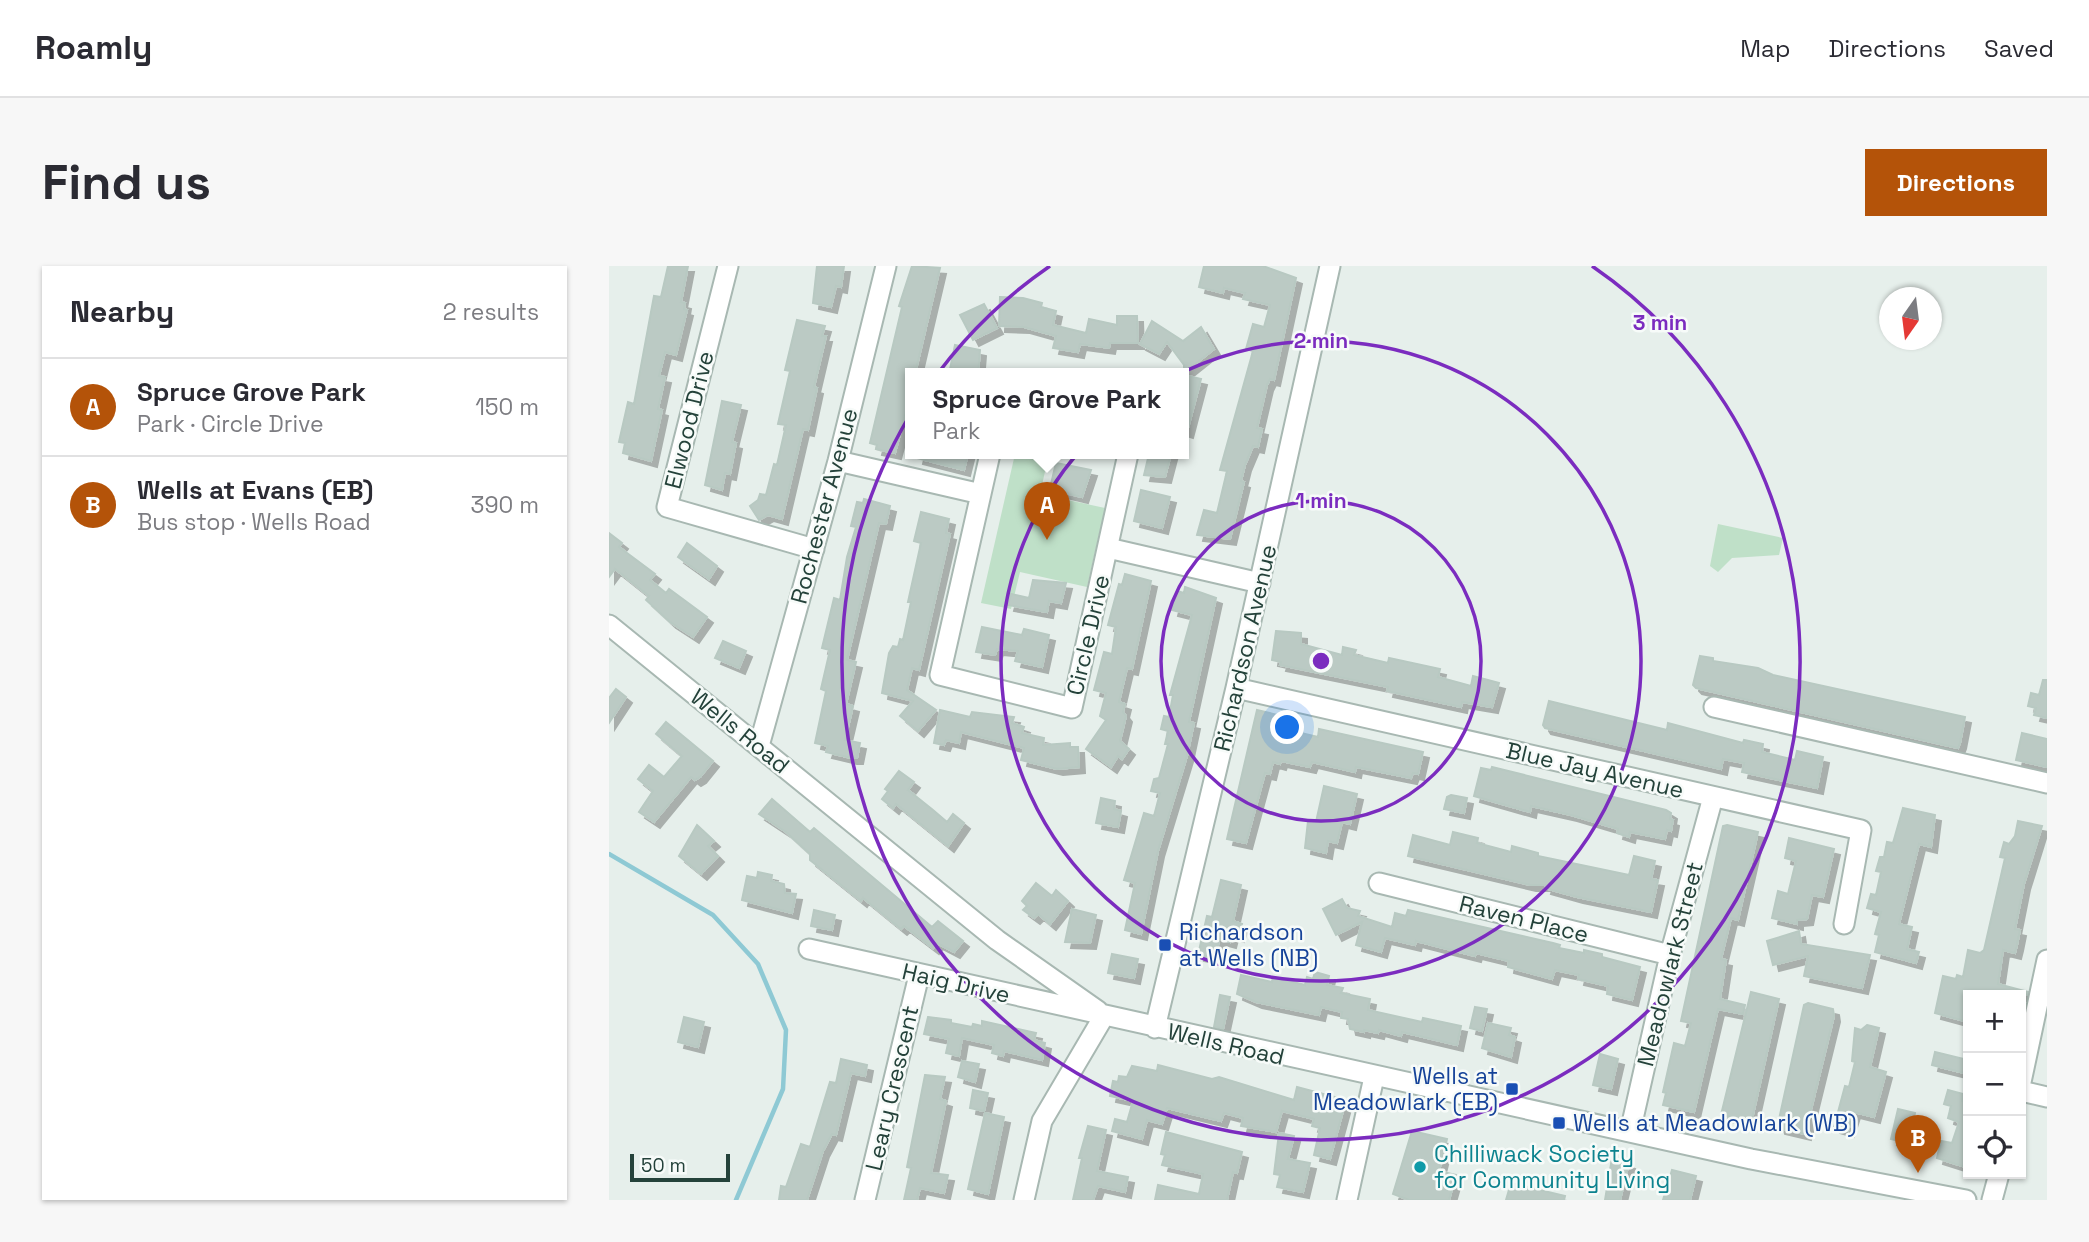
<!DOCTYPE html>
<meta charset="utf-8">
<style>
body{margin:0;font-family:"Space Grotesk",sans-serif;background:#f7f7f7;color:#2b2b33}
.controls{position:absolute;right:21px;bottom:21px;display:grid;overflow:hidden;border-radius:0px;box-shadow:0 2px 5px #0004}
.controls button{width:63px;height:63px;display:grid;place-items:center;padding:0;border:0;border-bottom:2px solid #e1e1e2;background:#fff;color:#2b2b33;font:35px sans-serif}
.compass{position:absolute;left:1270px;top:21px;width:63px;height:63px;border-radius:50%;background:#fff;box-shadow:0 2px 5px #0004;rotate:194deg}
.scale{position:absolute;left:21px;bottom:18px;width:100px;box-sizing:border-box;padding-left:7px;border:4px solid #24423a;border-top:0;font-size:19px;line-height:24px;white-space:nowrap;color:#24423a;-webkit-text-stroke:5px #f7fbf9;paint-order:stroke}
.you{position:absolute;left:679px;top:462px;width:24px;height:24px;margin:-18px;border:5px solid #fff;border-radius:50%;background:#1a73e8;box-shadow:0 0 0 10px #1a73e833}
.badge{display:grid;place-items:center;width:46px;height:46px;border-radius:50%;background:#b45309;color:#fff;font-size:23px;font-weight:700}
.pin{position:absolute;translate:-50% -58px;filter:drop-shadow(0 2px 4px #0008)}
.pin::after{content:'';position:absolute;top:37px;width:24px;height:21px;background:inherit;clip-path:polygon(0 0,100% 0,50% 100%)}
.popup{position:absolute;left:296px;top:102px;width:284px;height:91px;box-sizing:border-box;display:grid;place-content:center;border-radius:0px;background:#fff;filter:drop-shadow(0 2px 5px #0005);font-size:23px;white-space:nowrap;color:#7c7c81}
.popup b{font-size:26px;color:#2b2b33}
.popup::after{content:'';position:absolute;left:50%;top:100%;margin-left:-14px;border:14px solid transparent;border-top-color:#fff}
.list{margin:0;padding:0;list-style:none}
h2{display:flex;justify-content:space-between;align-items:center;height:91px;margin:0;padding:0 28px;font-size:30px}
h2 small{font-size:23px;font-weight:400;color:#7c7c81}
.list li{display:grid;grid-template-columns:46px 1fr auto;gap:21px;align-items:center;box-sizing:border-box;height:98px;padding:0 28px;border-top:2px solid #e1e1e2}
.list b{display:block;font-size:26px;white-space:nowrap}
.list p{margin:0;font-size:23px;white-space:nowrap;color:#7c7c81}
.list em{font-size:23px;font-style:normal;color:#7c7c81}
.icon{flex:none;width:38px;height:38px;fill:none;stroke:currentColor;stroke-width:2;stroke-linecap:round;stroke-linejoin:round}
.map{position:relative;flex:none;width:1438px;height:934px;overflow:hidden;border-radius:0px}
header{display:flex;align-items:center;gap:42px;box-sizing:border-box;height:98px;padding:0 35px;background:#fff;border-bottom:2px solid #e1e1e2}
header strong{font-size:33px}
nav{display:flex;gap:38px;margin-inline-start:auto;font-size:24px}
.intro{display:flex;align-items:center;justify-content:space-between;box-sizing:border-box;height:168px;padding:0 42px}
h1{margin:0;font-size:49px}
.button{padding:18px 32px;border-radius:0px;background:#b45309;color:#fff;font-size:24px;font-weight:700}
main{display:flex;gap:42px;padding:0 42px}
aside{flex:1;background:#fff;border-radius:0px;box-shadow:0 2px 5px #0004}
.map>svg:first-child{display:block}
</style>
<header>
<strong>Roamly</strong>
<nav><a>Map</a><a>Directions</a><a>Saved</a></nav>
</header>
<div class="intro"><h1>Find us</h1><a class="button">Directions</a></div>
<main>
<aside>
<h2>Nearby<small>2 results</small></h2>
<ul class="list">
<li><span class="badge">A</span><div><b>Spruce Grove Park</b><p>Park · Circle Drive</p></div><em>150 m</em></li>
<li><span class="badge">B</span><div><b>Wells at Evans (EB)</b><p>Bus stop · Wells Road</p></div><em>390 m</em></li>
</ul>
</aside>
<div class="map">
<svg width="1438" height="934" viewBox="0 0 1438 934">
<defs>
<filter id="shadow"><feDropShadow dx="6" dy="6" stdDeviation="0" flood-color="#0004"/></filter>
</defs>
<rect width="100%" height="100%" fill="#e6efeb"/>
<path fill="#bfe0c8" d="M406,188L439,192L431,228L496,242L478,321L411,306L402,343L372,337Z
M1109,258L1174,272L1170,289L1123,292L1109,306L1101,300Z"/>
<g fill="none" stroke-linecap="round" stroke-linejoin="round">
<path stroke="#8ec9d4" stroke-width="4.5" d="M0,588L104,649L149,698L177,764L174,823L127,934"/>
</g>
<path fill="#bbcac4" stroke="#b8c9c2" stroke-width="2" filter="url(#shadow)" d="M59,0H79L72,36L76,37L75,43L78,44L67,89L56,86L50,110L56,111L49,143L53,144L42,195L14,187L16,177L10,176L19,136L25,138L45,30L52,31Z
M208,0H235L232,21L227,20L222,41L204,37Z
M303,0L331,2L306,108H302V127L286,187L267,183L268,179L261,177L293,41L290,40Z
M595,0H654L687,12L665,114L661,113L658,119L648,162L653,163L649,181L644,180L636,199L632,215L635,216L621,273L588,269L595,244L608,247L618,205L611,204L644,85L637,83L644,58L655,61L661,39L634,33L636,27L615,22L614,27L590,21Z
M391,31L414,32L433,37L432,41L447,45L444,59L477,67L480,53L508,59V50H528L529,77H501L500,82L471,78L469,86L444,82L447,70L415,61L390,60Z
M375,38L388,62L364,74L351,49Z
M188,54L216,60L213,70H217L205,121L208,122L199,164L194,163L173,253L159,249L150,254L141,240L149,234L151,228L157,229L165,198L168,199L177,159L169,158L181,105L176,104Z
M543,55L574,75L592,61L605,83L575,107V99L558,76L550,88L531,78Z
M346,79L371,84L369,108H340Z
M575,109L592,113L578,166L575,165Z
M113,135L132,139L123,176L127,177L121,208L116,207L113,224L96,219Z
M309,188H359L355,204L308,192Z
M540,188H562L556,211L535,209Z
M447,197L482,204L473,231L448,225L450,220L442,218Z
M532,224L561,231L553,262L525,255Z
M255,233L281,240L277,258L270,257L238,394L247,396L237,438L244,440L236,474L251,477L248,492H242L217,486L219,480L206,477L217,425L212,423L221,384L213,382L225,332L231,334L238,291L247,261L242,260L248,236L254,237Z
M312,246L340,253L337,267L341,268L310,404L303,402L298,424L327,444L309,465L291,450L304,435L273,427L280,387L284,380L289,381L291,373L294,374L302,336H299L312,277L305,275Z
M0,267L13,277L10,281L46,308L41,314L57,327L60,323L98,351L84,371L61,356L37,334L40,330L6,303L0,311Z
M78,277L108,300L100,313L69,291Z
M516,308L542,315L523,403L518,402L510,436L516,438L514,446L517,450L511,475L520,483L513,493L509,490L502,501L477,483L497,454L491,450L497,427L485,424L495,386L503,388L507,361L499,359L510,318L513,319Z
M424,314L457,317L452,337L440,335L438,346L399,339L402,328L420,332Z
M576,321L607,332L580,456L585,457L578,490L549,585L532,668L516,664L526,617L515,614L535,547L545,550L551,527L542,525L545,513L550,512L559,478H556L559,465L552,463L555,450L560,451L564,429H561L583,349L563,344L568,325L575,327Z
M373,361L413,369L415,363L440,369L433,401L406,395L409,385L388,383L386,389L367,386Z
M667,365L692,367V378L733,389L734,381L747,384L745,389L779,397L780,392L831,403L829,411L862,420L864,410L890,417L883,441L853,436L852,441L778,425L779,421L671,399L672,396L663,394Z
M114,375L137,385L130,402L106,392Z
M1091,390L1104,392V395L1149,402L1164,409L1356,451L1351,477L1349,482L1087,422L1084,419Z
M1434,414H1438V452L1425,449L1427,442L1419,440L1422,427L1430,429Z
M7,423L17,431L0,457V432Z
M940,435L1058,464L1059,457L1134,477L1135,474L1154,478L1153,486L1186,494L1188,485L1214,491L1208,522L1133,506L1135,497L1114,493L1112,503L936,462L934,459Z
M331,444L361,451L363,446L405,451L403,457L415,461L413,467L435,472L434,479L461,477V481H469L470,501L448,503L412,494L415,482L352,466L350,477L337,474L335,479L325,477Z
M648,444L681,452L679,464L709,471L710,463L814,486L809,508L804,507L802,512L747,501L746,506L703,496L701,501L672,495L671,498L664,496L661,508L656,507L637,577L618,573Z
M57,456L104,495L91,511L86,514L82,511L45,556L30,546L44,525L29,513L40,499L55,511L73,490L47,468Z
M1413,467L1438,473V501L1407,494Z
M883,501L1057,544L1062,547L1061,553L1064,554L1062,565L1058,564L1056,573L1021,566L1020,571L1008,567L1009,563L962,549L922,540L921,546L865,530L872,502L882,504Z
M290,505L305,516L299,524L324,544L338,556L344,548L355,557L339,580L287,538L284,542L273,533L279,525L276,523Z
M715,520L748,528L741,558L733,556L728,577L719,575L717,587L696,582L699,555L707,556Z
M842,529L858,532L855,547L835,543L838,531Z
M492,532L506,535L505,543L512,545L509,561L487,557Z
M163,533L201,566L205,562L323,661L329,655L354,675L345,686L328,677L324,682L295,660L292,663L254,632L252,635L201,594V588L177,566L150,548Z
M1294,542L1326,549L1322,581L1310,578L1290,658L1303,661L1298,683L1310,686L1307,697L1266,686L1270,669L1266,668L1272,646L1258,642L1262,628L1267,629L1272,606L1267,605L1271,591H1275L1278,576L1284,577Z
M1409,555L1433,560L1415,618L1406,663L1411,664L1408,679L1406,687L1394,684L1389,718L1419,726L1418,729H1359V756L1326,747L1334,710L1347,713L1348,709L1354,711L1359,684L1371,687L1375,684L1396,592L1391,591L1395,576L1400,578L1406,570Z
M88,559L105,575L99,580L109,590L92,608L70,590Z
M1118,559L1149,566L1129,654L1122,652L1112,693L1117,694L1111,733L1136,739L1134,748L1109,743L1085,846L1054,839L1057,827L1054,826L1065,777L1076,780L1082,757L1072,755L1114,560Z
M844,566L869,572L868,577L902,586L903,580L929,587V590L1020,609L1025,590L1046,595L1042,613L1049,614L1042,646L968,631L936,622L937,619H921L799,590L804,569L841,579Z
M1180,572L1225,583L1214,631L1203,629L1198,653L1188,654V658L1163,652L1169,625L1179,628L1187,595L1176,592Z
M149,606L163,609L162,615L175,618L176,627L187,628L183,647L133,634L138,610L148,612Z
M612,614L632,619L624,655L633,658L629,670L623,668L621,676L610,673L608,686L602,692L589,689L598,650L603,651Z
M427,617L443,630L447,624L459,635L441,658L429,648L425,652L414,644L418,640L413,635Z
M733,633L738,642L751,645L749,650L783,661L786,647L797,650L799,644L944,677L951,679L950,682L975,687V684L993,688V691L1031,701L1023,734L998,728L999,720L969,713L970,709L946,704L943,713L899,701L900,695L867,687L866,690L807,675L806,679L776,672L772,686L747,679L753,656L727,669L714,643Z
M463,643L487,649L481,677L456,676Z
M205,644L226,649L223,664L202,660Z
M1190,665L1192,678L1261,689L1253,722L1195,710L1199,690L1164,699L1158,675Z
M503,688L529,693L525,712L499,707Z
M706,706L720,710L718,719L734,722L732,727L761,733L759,744L813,756L814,752L852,760L848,779L793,766L792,770L770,764L769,767L755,764V766L741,763L739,753L732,752L733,746L712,741L710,749L647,736L628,728L632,709L663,716L664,711L696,719L698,711L704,713Z
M1142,726L1170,733L1143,853L1139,855L1112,849Z
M611,729L621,731L614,763L605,761Z
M1199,737L1224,743L1225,750L1196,868L1170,862L1169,858L1195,739Z
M866,741L878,743L873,765L861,762Z
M75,751L95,756L89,781L69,776Z
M319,751L342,754V757L363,761L364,758L373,760V755L427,767L425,774L436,777L433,794L395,785L394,790L383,787L385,779L353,772L350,790L337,787L340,773L315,768Z
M879,757L902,762L900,769L906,771L902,791L873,782Z
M1258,759L1270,762L1261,801L1277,806L1265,851L1245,846L1239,865L1225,861L1236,820L1240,821L1246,796L1243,795L1246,762L1252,764Z
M1326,786L1359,794V808L1323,799Z
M991,788L1009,793L1002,823L984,819Z
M232,793L258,799L256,810L242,807L227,869L223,868L214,885L198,934H170L172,920L177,921L192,878L201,881L221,816L227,817Z
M353,795L370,798L366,816L349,811Z
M549,799L603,813L610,811L685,834L688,821L737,834L721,893L705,889L711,862L703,860L705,853L673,845L667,866L632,860L634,852L615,847L612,855L558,842L553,858L538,854L533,873L503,865L506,853L518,856L524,835L501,830L504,815L509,816L510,810L518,811L523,800L548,805Z
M316,809L336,811L331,833L337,835L322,907L339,909L335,927L311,922L308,934H295L302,902L298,901Z
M364,824L379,827L375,845L361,842Z
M1339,824L1354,828L1353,835L1359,834V902L1328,892L1332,875L1343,877L1350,856L1339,852L1342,840L1335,838Z
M1289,843L1306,847L1299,877L1282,873Z
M376,847L395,851L379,928L359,923Z
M479,860L497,864L488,905L519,911L516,926L489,920L484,934H464L473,892H470Z
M803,865L838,873L830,905L847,909L840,934H800L784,928Z
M557,866L633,886L628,907L624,906L618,934H546L549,919L590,928L594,908L553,899L556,889L552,888Z
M670,867L685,870L679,893L701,897L694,926L668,921L671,909L665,908Z
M1003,892L1020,897L1011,934H996Z
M1063,904L1087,910L1081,934H1054Z
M902,917L956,930L955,934H897Z"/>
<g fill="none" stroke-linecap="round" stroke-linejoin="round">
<defs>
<path id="minor" d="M119,0L58,241L205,283
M381,188L331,409L463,442L519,188
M229,195L372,228
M499,282L651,317
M0,359L388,674L489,745
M627,422L1252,564L1235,658
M1105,441L1438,517
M150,480L229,195L277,0
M770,617L1061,689
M200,683L1142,893L1357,934
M546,762L627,422L721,0
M1412,816L1438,694
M1412,825L1438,831
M1021,866L1061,689L1104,531
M256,934L310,709
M415,934L433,855L495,750
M738,934L765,811
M1383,934L1390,908"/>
</defs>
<use href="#minor" stroke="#a8b8b2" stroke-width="23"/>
<use href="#minor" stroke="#fff" stroke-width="19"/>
</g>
<g fill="none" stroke="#7b2cbf" stroke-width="3.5">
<circle cx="712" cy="395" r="160"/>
<circle cx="712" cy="395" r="320"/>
<path d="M983 0A479 479 0 1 1 441 0"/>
</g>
<g fill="#1a4fb4" stroke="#f7fbf9" stroke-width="2.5">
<rect x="549" y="672" width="14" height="14" rx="3.5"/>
<rect x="896" y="816" width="14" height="14" rx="3.5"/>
<rect x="943" y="850" width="14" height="14" rx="3.5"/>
</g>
<circle fill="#0f9aa8" stroke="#f7fbf9" stroke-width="2.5" cx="811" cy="901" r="7"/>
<g text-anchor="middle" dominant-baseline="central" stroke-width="5" stroke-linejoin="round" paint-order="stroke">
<g font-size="23" fill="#24423a" stroke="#f7fbf9">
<text transform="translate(80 154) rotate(-76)">Elwood Drive</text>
<text transform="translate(215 240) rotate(-75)">Rochester Avenue</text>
<text transform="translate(479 369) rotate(-77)">Circle Drive</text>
<text transform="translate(636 382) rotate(-77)">Richardson Avenue</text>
<text transform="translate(131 465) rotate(39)">Wells Road</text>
<text transform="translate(986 504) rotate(13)">Blue Jay Avenue</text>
<text transform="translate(915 653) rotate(14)">Raven Place</text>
<text transform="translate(1061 698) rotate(-76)">Meadowlark Street</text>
<text transform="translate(347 717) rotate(13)">Haig Drive</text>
<text transform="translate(617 778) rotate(13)">Wells Road</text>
<text transform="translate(283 822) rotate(-77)">Leary Crescent</text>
</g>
<g font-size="23" fill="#164399" stroke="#f7fbf9" text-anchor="start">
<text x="570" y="666">Richardson<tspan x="570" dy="26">at Wells (NB)</tspan></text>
<text x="889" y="810" text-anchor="end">Wells at<tspan x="889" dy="26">Meadowlark (EB)</tspan></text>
<text x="964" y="857">Wells at Meadowlark (WB)</text>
</g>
<g font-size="23" fill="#0d838f" stroke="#f7fbf9" text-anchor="start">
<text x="825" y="888">Chilliwack Society<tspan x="825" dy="26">for Community Living</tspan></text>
</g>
</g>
<circle cx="712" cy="395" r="10" fill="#7b2cbf" stroke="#f7fbf9" stroke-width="3.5"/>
<g font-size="21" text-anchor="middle" font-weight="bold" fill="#7b2cbf" stroke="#f7fbf9" stroke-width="5" stroke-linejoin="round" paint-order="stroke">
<text x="1051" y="64">3 min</text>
<text x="712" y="82">2 min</text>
<text x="712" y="242">1 min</text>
</g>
</svg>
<div class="controls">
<button>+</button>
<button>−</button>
<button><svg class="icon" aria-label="locate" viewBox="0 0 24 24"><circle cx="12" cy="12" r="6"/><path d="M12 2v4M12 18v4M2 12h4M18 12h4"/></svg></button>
</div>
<svg class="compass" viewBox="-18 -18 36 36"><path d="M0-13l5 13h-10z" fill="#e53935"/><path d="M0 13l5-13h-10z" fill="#7c7c81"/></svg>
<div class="scale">50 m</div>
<div class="you"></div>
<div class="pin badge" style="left:438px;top:274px">A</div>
<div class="popup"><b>Spruce Grove Park</b>Park</div>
<div class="pin badge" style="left:1309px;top:907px">B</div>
</div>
</main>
